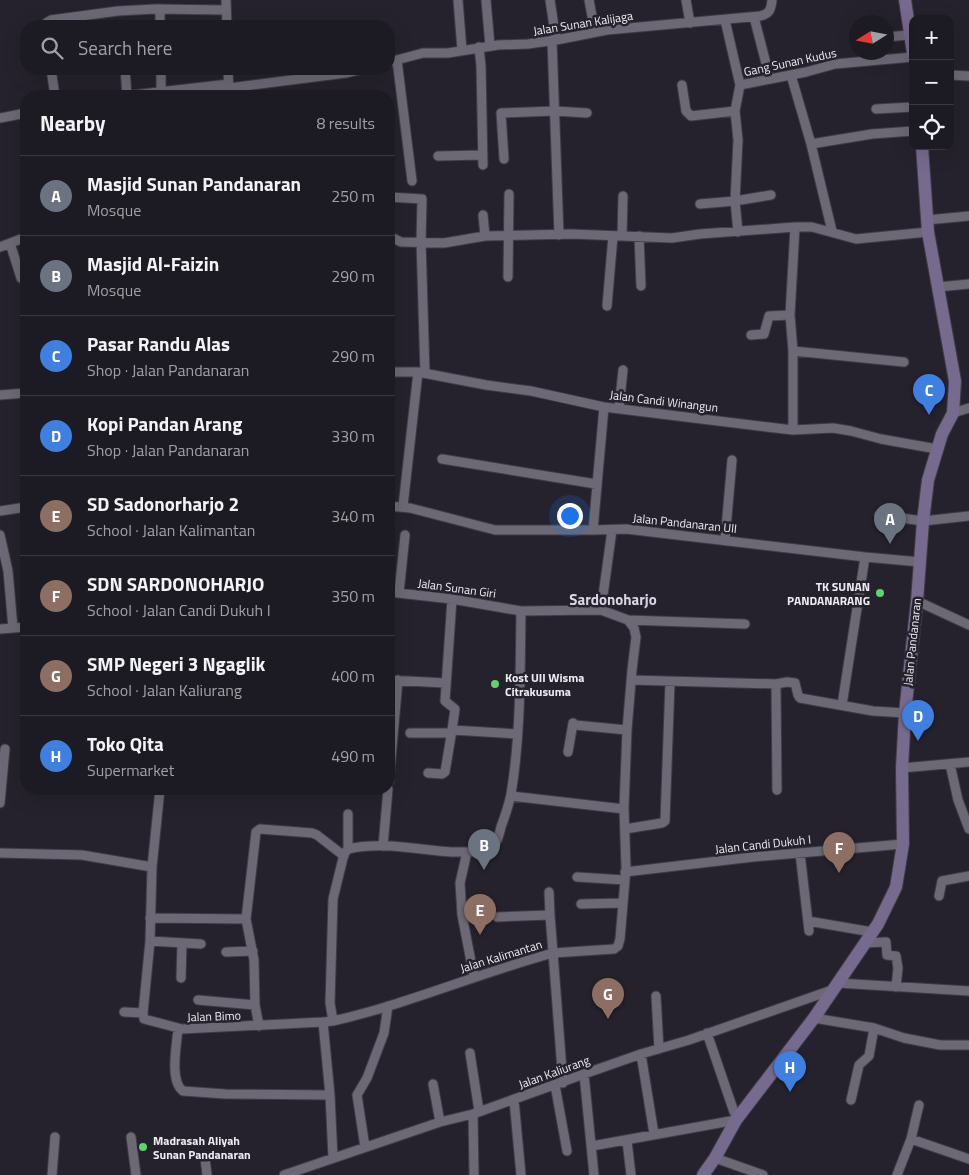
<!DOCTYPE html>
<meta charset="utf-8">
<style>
body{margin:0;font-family:"Titillium Web",sans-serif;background:#29272f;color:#f1f3f6}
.controls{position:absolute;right:15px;top:15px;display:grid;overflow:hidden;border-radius:10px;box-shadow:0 5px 20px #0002}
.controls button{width:45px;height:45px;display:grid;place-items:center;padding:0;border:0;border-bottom:1px solid #3a3840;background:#1c1a22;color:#f1f3f6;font:25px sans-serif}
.compass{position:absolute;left:849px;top:15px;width:45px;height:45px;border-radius:50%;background:#1c1a22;box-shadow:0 5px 20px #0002;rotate:259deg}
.you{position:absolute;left:569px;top:515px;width:18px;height:18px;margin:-12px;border:4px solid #fff;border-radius:50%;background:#1a73e8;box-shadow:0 0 0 8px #1a73e833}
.badge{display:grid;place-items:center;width:32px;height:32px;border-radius:50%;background:#5ed56c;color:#fff;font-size:16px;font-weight:700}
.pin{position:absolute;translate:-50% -41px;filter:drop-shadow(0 1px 2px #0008)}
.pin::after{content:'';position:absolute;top:26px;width:18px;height:15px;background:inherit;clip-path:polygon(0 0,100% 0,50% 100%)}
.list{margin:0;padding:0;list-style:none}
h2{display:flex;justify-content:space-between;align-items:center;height:65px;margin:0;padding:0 20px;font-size:21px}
h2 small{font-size:16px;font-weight:400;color:#a0a1a5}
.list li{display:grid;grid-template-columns:32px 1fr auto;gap:15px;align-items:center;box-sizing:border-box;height:80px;padding:0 20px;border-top:1px solid #3a3840}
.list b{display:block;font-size:19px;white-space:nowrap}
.list p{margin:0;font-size:16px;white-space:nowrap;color:#a0a1a5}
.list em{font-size:16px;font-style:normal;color:#a0a1a5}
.icon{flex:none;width:28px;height:28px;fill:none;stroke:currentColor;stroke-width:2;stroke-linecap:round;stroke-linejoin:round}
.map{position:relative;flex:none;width:969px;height:1175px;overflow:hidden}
.search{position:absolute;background:#1c1a22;box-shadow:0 5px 20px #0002;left:20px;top:20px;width:375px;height:55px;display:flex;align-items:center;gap:12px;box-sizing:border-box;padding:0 18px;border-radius:20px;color:#a0a1a5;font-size:19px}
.panel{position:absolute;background:#1c1a22;box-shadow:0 5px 20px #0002;left:20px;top:90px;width:375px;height:705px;border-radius:20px}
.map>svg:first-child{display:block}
</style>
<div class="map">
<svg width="969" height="1175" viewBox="0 0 969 1175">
<rect width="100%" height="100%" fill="#26222d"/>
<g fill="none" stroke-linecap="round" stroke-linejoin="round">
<defs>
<path id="street" d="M226,0L227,26
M458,0L462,50
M486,0L490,46
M550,0L556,40
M589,0L595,32
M686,0L690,23
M160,9V26
M754,17L770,79
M725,20L740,85L806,72L835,64L913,57
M46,26V23L51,20L118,11L155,9L226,10
M886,37L909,35
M552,41L559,235
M479,47L481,66L483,165
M397,60L412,181
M389,62L423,53H448L498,45L528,44L556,40L607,30L760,16C770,14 771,9 772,0
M51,69L55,96
M125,69L127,96
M161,69V92
M228,69L229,96
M791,75L811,144L832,231
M950,75L969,76
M682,85L686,111L691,116L735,111
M229,88L346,73L363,69
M124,96L229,84
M876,109L913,107
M0,118L26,113
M811,144L872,134L913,131
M438,156L482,155
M504,159L501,113L555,111L587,113
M389,197L422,199L421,241L425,373
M700,204L735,201L771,195
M483,215L485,236
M927,220L969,216
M795,227H812L856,239L928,232
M738,232L735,201L738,140L735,111L740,85
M389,236L401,242L444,243L485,236L571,234L672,238L700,234L795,227L790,315L793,351V430
M622,236L623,196
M639,236L641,286
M10,243L21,278L26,275
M0,247L26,237
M508,277L509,194
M938,287L969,284
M607,306L613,236
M751,335L764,334L769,316L790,315
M793,351L904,362
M389,372H418L486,385L531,391L604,407L759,426L793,430L833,428L851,431L881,439L937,449
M0,395L26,393
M619,408L623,370
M953,413L969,408
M442,459L596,484
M389,506L410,508L495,530H593L626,529L865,557L920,562
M403,506L418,372
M0,511L26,507
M879,515L923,521L969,516
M593,530L604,407
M0,535L8,571L13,628
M725,540L732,460
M389,592L452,599L521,611
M399,593L405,535
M452,599L445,701L455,709L452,730L517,734
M917,601L969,625
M628,620L745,624
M0,629L26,627
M389,680L445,683
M631,680L776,684
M842,705L865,557
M410,733H452
M568,752L573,723L575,725L627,730
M950,764L958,800L969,829
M902,768L969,762
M428,773L442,774L445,772L452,730
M389,781L398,680
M160,789L152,867L150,941L143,1013L144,1019L182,1029L323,1022L330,1095L333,1158
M777,790L776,684L787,682L795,683L798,695L800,698L873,711L905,713
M511,796L624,809
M0,803L5,749
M348,814V849
M625,829L662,823L665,821L670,682
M383,846L388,789
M467,852L460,883L462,915L474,977
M0,853L82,855L152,867
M800,853L809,931
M625,872L753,857L903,844
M577,877L625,880
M549,892L550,915
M939,896L942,881L969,876
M581,904L622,903
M497,917L550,915L553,953L614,949L618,946L620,939L626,868L624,808L627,730L632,670L636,637L634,628L628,620L601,610L612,530
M150,918L246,919
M808,921L872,932
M150,941L201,944
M864,943L886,942L887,955L896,956L898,968L896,987
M226,952L253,951
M181,978L182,943
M838,983L969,991
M656,996L659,1049
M198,1000L255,1005
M124,1012L143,1013
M814,1018L874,1028L904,1038L940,1045H969
M333,1021C408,1004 479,973 553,953L563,1083
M323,1022L333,1021L330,1003L333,899L344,854L348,849C382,841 417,850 451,852C463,852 477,853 488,849C497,846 499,835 501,827C505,816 509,805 511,794C521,734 520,671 521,611L601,610
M259,1026L255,1005L254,960L246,919L256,832L260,829L312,833L317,835L344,856
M178,1028C177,1044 169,1081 183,1091L225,1094L330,1095
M707,1033L734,1112
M470,1053L479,1111
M641,1054L654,1134
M584,1074L594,1175
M433,1084L440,1122
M555,1085L567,1151
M514,1100L521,1175
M851,1100L859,1065L869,1056L874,1028
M473,1114L474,1175
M131,1137L136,1175
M911,1139L969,1159
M627,1141L631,1175
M592,1146L736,1120
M365,1147L357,1095L367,1078L384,1033L388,1006
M205,1158L207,1175
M715,1158L763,1175
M52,1175L55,1137
M284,1175L440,1122L473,1114L584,1074L641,1054L689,1040L832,990
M897,1175L911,1139L919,1105"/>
<path id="secondary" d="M905,0L913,53
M703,1175L715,1158L736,1120L814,1018L878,924L896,887L903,844L902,768L905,713L917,601L923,521L928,480L942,434L953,413L955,381L928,232L922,146"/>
</defs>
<use href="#street" stroke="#403c46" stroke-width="11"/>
<use href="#secondary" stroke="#403c46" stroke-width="14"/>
<use href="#street" stroke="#6c6875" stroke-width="9"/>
<use href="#secondary" stroke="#776a8f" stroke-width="12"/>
</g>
<g fill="#5ed56c" stroke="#26222d" stroke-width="2">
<circle cx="880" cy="593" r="5"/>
<circle cx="495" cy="684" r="5"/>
<circle cx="143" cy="1147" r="5"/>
</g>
<g text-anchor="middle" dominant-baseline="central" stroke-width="5" stroke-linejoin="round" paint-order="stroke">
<g font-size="12" fill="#eeecf3" stroke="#26222d">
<text transform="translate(583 23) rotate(-9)">Jalan Sunan Kalijaga</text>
<text transform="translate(790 62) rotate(-12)">Gang Sunan Kudus</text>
<text transform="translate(664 401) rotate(7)">Jalan Candi Winangun</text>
<text transform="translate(685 523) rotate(6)">Jalan Pandanaran UII</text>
<text transform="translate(457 588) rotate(8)">Jalan Sunan Giri</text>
<text transform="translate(912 642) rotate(-84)">Jalan Pandanaran</text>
<text transform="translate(763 844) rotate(-6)">Jalan Candi Dukuh I</text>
<text transform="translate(501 956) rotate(-17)">Jalan Kalimantan</text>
<text transform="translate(214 1016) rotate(-2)">Jalan Bimo</text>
<text transform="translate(554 1072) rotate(-20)">Jalan Kaliurang</text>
</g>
<g font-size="12" font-weight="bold" fill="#eeecf3" stroke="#26222d" text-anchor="start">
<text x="870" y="586" text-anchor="end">TK SUNAN<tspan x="870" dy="14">PANDANARANG</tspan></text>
<text x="505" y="677">Kost UII Wisma<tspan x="505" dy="14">Citrakusuma</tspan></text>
<text x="153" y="1140">Madrasah Aliyah<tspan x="153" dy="14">Sunan Pandanaran</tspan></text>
</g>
<g font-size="15" font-weight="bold" fill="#dbd6e5" stroke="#26222d">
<text x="613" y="599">Sardonoharjo</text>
</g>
</g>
</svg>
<div class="controls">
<button>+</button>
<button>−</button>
<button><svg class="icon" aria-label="locate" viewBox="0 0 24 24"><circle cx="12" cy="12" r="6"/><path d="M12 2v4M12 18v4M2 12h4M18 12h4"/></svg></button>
</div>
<svg class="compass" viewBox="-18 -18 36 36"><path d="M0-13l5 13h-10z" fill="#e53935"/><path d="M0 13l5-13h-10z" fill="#a0a1a5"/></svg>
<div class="you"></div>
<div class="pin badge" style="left:890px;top:544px;background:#6b7280">A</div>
<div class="pin badge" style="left:484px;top:870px;background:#6b7280">B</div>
<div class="pin badge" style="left:929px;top:415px;background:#3f7fe0">C</div>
<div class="pin badge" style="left:918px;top:741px;background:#3f7fe0">D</div>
<div class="pin badge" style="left:480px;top:935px;background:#8d6e63">E</div>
<div class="pin badge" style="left:839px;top:873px;background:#8d6e63">F</div>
<div class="pin badge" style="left:608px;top:1019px;background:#8d6e63">G</div>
<div class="pin badge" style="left:790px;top:1092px;background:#3f7fe0">H</div>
<div class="search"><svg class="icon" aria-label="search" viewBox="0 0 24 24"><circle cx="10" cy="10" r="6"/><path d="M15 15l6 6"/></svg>Search here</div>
<section class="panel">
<h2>Nearby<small>8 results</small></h2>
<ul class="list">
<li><span class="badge" style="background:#6b7280">A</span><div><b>Masjid Sunan Pandanaran</b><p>Mosque</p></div><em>250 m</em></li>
<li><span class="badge" style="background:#6b7280">B</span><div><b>Masjid Al-Faizin</b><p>Mosque</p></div><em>290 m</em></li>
<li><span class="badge" style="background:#3f7fe0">C</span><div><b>Pasar Randu Alas</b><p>Shop · Jalan Pandanaran</p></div><em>290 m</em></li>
<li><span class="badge" style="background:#3f7fe0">D</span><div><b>Kopi Pandan Arang</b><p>Shop · Jalan Pandanaran</p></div><em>330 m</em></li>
<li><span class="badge" style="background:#8d6e63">E</span><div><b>SD Sadonorharjo 2</b><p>School · Jalan Kalimantan</p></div><em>340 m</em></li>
<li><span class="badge" style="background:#8d6e63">F</span><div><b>SDN SARDONOHARJO</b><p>School · Jalan Candi Dukuh I</p></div><em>350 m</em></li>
<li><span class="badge" style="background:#8d6e63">G</span><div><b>SMP Negeri 3 Ngaglik</b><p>School · Jalan Kaliurang</p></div><em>400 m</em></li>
<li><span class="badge" style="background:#3f7fe0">H</span><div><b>Toko Qita</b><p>Supermarket</p></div><em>490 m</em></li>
</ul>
</section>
</div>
